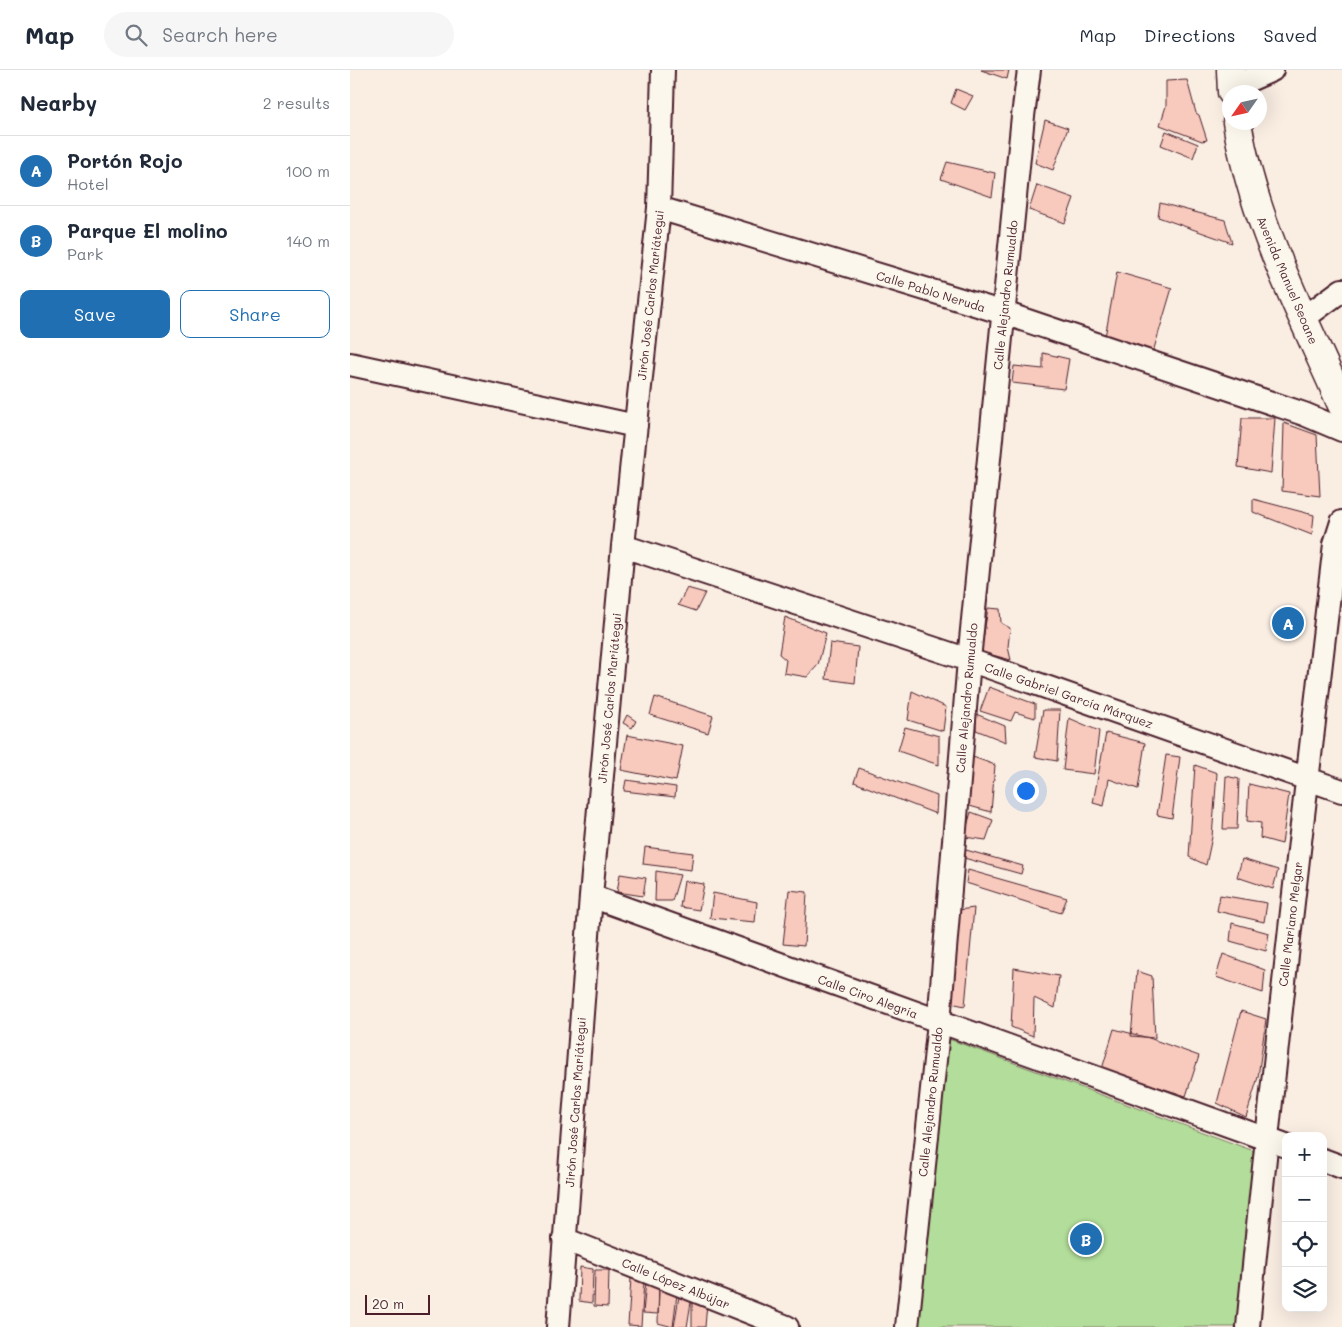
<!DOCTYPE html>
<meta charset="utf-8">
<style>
body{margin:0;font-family:Mali,sans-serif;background:#f6f6f7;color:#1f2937}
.controls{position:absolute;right:15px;bottom:15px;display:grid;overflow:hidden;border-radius:10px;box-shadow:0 5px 20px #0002}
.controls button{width:45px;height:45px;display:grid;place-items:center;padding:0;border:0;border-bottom:1px solid #e0e1e3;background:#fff;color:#1f2937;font:25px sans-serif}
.compass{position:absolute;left:872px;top:15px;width:45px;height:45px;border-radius:50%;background:#fff;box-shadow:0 5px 20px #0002;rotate:236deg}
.scale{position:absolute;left:15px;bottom:12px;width:65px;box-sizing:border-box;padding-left:5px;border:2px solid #4a1f2b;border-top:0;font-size:14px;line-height:18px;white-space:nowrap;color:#4a1f2b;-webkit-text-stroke:4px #fbf7ec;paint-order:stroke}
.you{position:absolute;left:675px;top:720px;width:18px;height:18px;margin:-12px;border:4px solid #fff;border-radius:50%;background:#1a73e8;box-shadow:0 0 0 8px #1a73e833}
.badge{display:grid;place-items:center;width:32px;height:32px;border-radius:50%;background:#1f6fb2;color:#fff;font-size:16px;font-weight:700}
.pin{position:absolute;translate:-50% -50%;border:2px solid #fff;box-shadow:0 1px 5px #0006}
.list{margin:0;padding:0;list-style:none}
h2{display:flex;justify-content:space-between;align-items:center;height:65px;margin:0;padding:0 20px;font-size:21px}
h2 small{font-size:16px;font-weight:400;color:#747a83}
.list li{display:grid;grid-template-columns:32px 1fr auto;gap:15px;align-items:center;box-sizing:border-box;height:70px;padding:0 20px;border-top:1px solid #e0e1e3}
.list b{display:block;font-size:19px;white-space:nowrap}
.list p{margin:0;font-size:16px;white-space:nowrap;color:#747a83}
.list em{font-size:16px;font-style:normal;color:#747a83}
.actions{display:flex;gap:10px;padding:15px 20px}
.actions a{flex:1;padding:11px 0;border:1px solid #1f6fb2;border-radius:10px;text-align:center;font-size:18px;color:#1f6fb2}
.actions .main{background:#1f6fb2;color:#fff}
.icon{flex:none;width:28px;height:28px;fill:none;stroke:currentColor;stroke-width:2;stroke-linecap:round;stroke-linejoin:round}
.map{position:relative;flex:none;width:992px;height:1257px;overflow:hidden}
header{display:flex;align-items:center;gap:30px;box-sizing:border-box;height:70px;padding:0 25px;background:#fff;border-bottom:1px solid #e0e1e3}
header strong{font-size:24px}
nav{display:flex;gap:28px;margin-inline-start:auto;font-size:18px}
.search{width:350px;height:45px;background:#f6f6f7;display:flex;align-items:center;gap:12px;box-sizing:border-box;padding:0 18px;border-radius:28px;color:#747a83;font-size:19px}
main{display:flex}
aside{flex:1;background:#fff}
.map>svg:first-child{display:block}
</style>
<header>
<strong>Map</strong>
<div class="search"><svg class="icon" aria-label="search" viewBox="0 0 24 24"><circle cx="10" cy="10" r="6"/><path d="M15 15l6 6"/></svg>Search here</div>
<nav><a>Map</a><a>Directions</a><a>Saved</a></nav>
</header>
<main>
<aside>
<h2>Nearby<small>2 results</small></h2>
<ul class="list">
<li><span class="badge">A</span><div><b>Portón Rojo</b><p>Hotel</p></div><em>100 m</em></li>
<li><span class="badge">B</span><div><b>Parque El molino</b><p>Park</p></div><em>140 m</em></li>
</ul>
<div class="actions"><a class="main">Save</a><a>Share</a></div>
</aside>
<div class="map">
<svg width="992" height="1257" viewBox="0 0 992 1257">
<rect width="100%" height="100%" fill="#faeee3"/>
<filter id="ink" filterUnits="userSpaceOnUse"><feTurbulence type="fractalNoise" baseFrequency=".02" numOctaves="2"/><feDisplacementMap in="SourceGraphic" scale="10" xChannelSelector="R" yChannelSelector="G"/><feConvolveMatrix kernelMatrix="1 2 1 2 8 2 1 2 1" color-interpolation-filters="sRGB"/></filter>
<g filter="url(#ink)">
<path fill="#b2dd9a" stroke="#7e7e62" d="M596,968L904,1081L888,1257H567Z"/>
<path fill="#f8cabd" stroke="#4a1f2b" d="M631,0H659L657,9Z
M837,10L846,43L849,45L857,70L852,71L810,55L816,36V11Z
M606,19L623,26L615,40L601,33Z
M695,50L718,58L703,100L685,93Z
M816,61L848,74L843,88L811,75Z
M597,92L645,103L642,127L591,109Z
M687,115L724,128L715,153L679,140Z
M810,133L875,150L882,173L808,147Z
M767,202L822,218L803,282L755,267Z
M693,283L719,289L714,319L662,313L664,296L693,299Z
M892,348H925L921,403L888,397Z
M934,353L967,365L970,426L932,421Z
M903,429L964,445L962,465L903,442Z
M337,518L355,523L346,541L328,535Z
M638,538L650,539L651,553L660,558L658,577L661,590L631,582Z
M435,547L476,563L468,595L457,607L434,603L436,590L429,584Z
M480,573L508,577L505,613L476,609Z
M639,617L685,634V648L665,642L661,651L630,641Z
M562,621L596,637L593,661L558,650Z
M305,627L363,646L358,663L300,645Z
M693,640H710L707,691L685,687Z
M626,644L655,656L656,672L626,660Z
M277,645L286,651L282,658L273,653Z
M719,648L749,661L744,704L713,700Z
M555,657L589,666V695L548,681Z
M756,663L795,673L788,719L759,709L754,736L743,733Z
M277,665L333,676L326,711L271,700Z
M816,685L830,687L822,748L807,745Z
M623,687L645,695L641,742L616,735Z
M845,695L867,703L862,767L856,795L839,787Z
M509,698L587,726L586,744L504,712Z
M876,706L889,709L887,759H873Z
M276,710L326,717L325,727L274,721Z
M899,714L939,724L932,774L910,768L911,753L897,751Z
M621,742L643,750L636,770L614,767Z
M295,777L343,783L341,800L293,794Z
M616,780L673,796L671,804L614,788Z
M892,789L928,800L923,819L887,807Z
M618,800L717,828L711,843L616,813Z
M306,801L330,805L322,831H305Z
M270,804L296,808L293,826L267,822Z
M334,811L354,814L349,840L330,837Z
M439,820L457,822L454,876L433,874Z
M363,823L407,832L405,852L360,848Z
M870,825L917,833L914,852L867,841Z
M624,838L615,936L601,933L608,840Z
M882,853L919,863L916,881L880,871Z
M873,884L915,900L913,923L866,907Z
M664,898L709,906L705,938L684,928L683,966L661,957Z
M787,901L802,906L805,968L781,966Z
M891,941L916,949L908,1007L896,1047L867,1033Z
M764,959L799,968L849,986L836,1026L752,999Z
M230,1197L243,1199L242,1233L229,1231Z
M245,1200H259L258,1237L244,1236Z
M281,1208L294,1211L291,1256L278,1255Z
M296,1211L309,1216L308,1244L293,1243Z
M309,1217L327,1224L323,1257L308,1253Z
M329,1226L341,1232L337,1257H324Z
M342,1231L357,1233L355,1257H342Z"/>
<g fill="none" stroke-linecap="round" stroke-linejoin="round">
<defs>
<path id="minor" d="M881,18L922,0
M309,138L654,243L954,344L992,360
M954,248L992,220
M0,294L286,356
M273,476L619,590L992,721
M241,826L936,1076
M973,1090L992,1097
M214,1169L437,1257
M208,1257L241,826L273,476L309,138L313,0
M557,1257L589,952L619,590L673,46L679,0
M898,1257C923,996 954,735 985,474L992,452"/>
<path id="secondary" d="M881,0L882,22
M887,52C903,153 952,243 992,335"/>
</defs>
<use href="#minor" stroke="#4a1f2b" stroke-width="26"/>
<use href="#secondary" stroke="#4a1f2b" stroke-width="31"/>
<use href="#minor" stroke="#fbf7ec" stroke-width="22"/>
<use href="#secondary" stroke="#fbf7ec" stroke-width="28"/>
</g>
</g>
<g text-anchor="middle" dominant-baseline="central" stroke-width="4" stroke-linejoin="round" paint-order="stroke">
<g font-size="12" fill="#4a1f2b" stroke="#fbf7ec">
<text transform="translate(938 210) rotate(67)">Avenida Manuel Seoane</text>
<text transform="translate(581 221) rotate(17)">Calle Pablo Neruda</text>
<text transform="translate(300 225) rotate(-84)">Jirón José Carlos Mariátegui</text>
<text transform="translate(655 225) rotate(-84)">Calle Alejandro Rumualdo</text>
<text transform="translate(719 625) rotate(19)">Calle Gabriel García Márquez</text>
<text transform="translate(259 628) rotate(-85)">Jirón José Carlos Mariátegui</text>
<text transform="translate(616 628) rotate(-85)">Calle Alejandro Rumualdo</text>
<text transform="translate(940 854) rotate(-83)">Calle Mariano Melgar</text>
<text transform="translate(518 926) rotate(20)">Calle Ciro Alegría</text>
<text transform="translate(225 1032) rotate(-86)">Jirón José Carlos Mariátegui</text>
<text transform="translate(580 1032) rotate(-84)">Calle Alejandro Rumualdo</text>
<text transform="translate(326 1213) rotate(22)">Calle López Albújar</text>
</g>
</g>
</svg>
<div class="controls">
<button>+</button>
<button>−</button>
<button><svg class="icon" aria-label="locate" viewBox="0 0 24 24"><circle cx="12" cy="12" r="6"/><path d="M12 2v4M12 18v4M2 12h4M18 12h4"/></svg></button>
<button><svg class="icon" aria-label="layers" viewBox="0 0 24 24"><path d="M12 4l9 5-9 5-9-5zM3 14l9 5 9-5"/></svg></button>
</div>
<svg class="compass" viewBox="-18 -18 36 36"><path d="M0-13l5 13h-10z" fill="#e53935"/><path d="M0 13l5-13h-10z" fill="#747a83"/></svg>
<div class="scale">20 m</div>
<div class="you"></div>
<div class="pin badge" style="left:938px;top:553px">A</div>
<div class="pin badge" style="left:736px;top:1169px">B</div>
</div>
</main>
